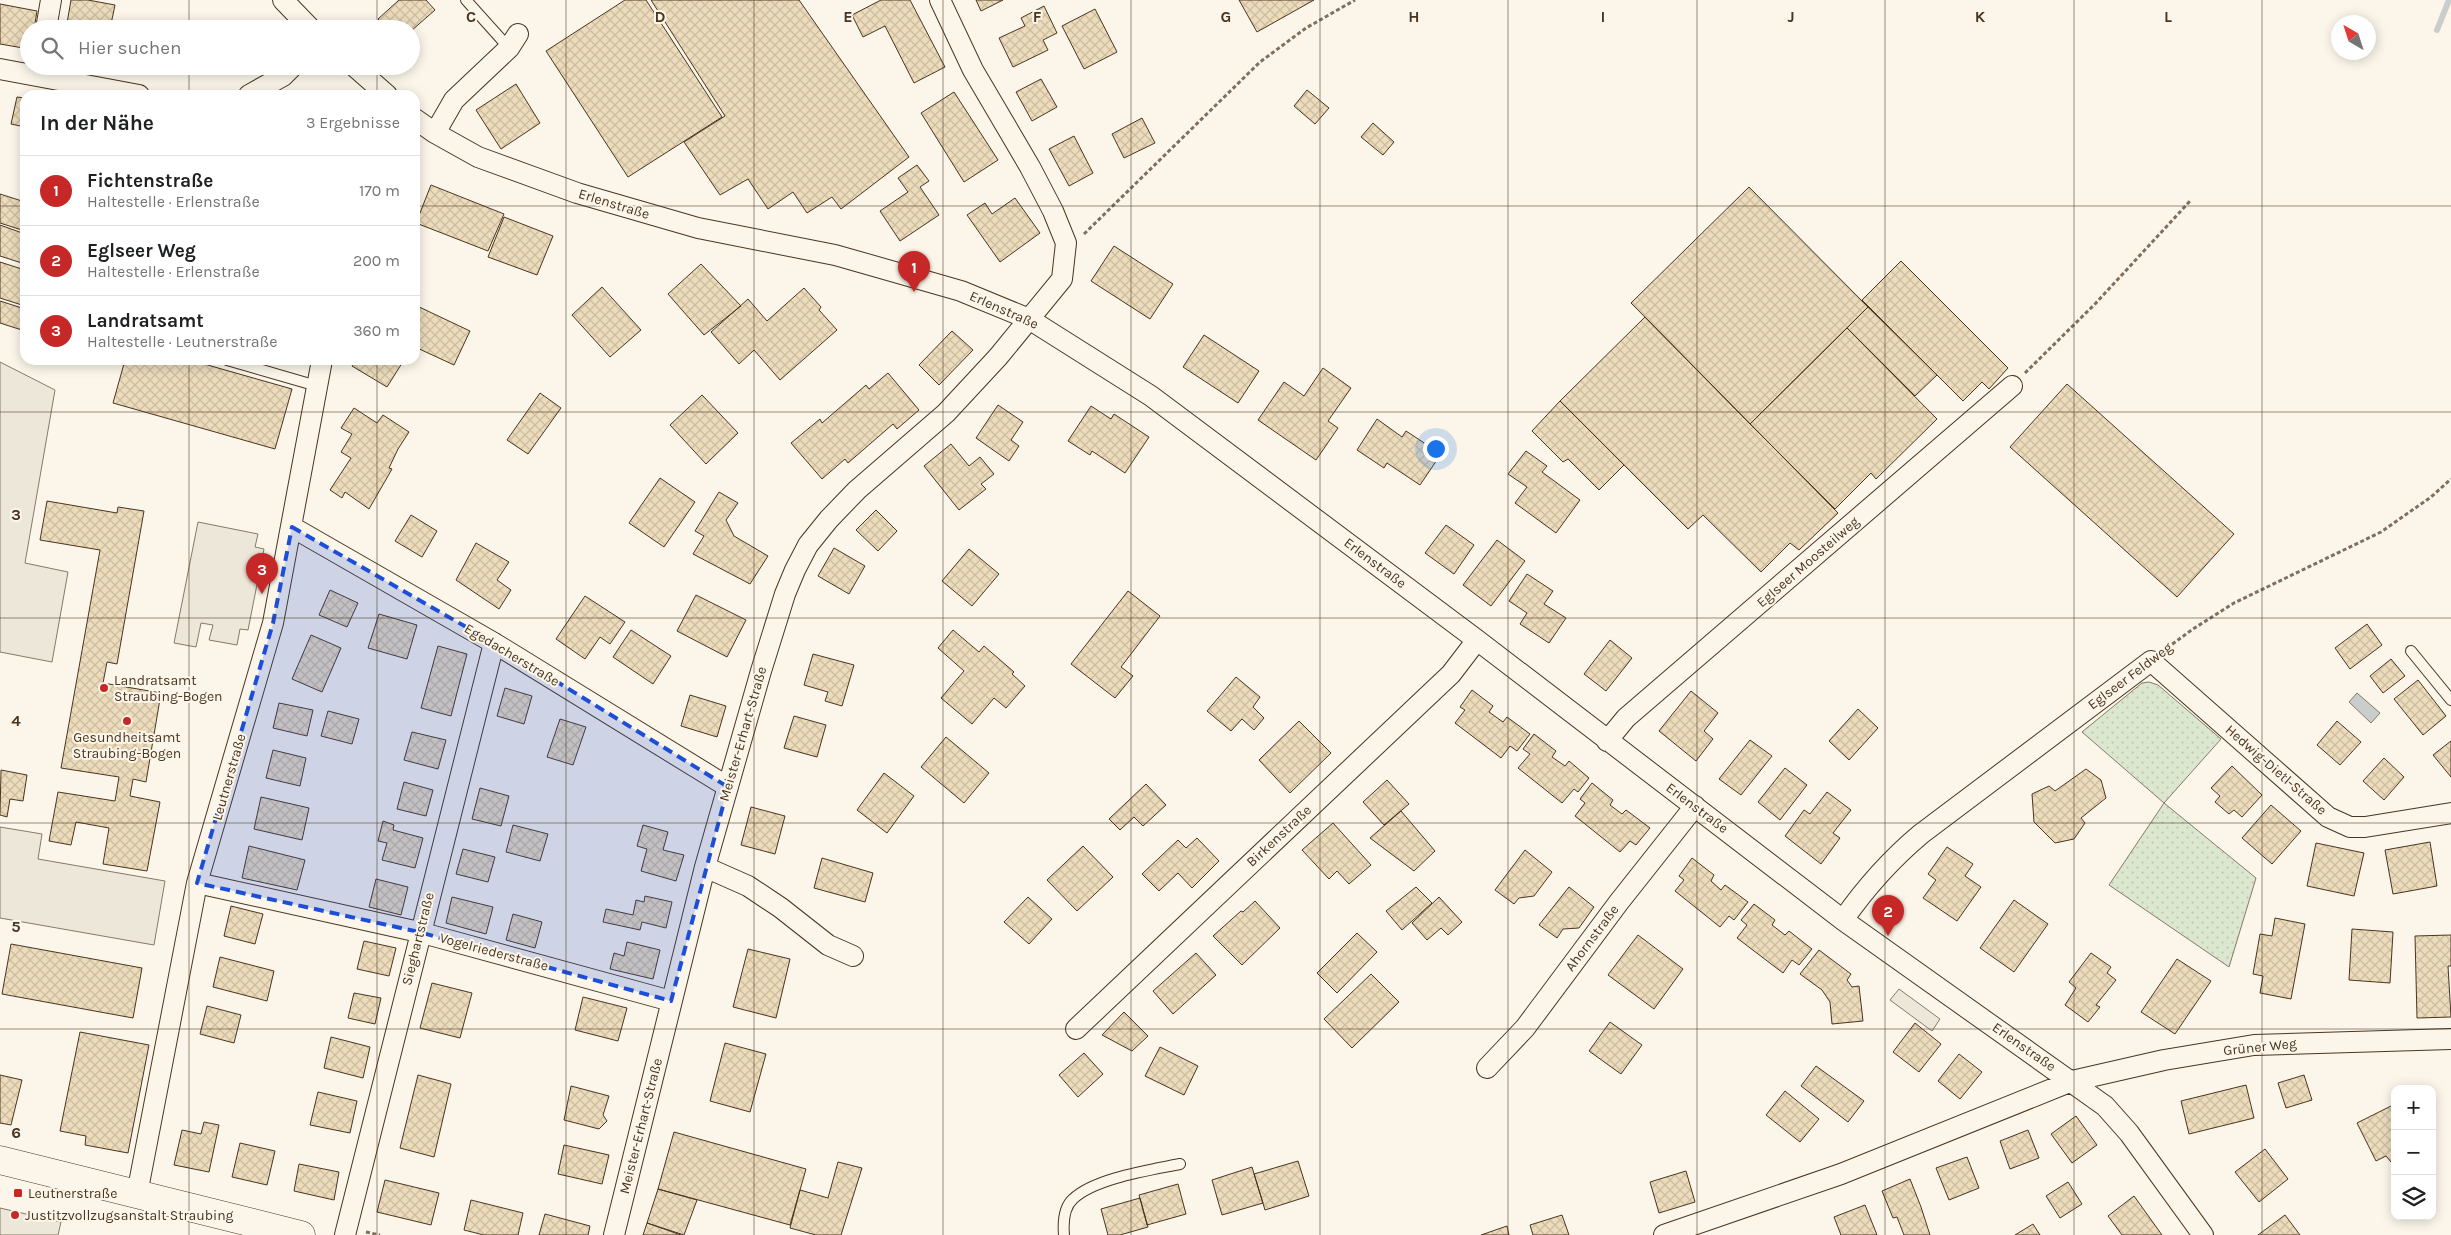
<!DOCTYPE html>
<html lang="de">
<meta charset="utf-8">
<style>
body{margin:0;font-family:Karla,sans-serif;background:#f2f2f2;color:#202124}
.controls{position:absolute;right:15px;bottom:15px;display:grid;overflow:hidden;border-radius:10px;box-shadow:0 2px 12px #0003}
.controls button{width:45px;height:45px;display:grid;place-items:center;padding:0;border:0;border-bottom:1px solid #e0e0e0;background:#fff;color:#202124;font:25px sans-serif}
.compass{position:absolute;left:2331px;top:15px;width:45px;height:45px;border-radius:50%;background:#fff;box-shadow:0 2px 12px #0003;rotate:321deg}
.you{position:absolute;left:1435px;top:448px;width:18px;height:18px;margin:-12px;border:4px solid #fff;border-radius:50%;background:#1a73e8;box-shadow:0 0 0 8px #1a73e833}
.badge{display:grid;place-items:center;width:32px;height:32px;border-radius:50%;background:#c62828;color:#fff;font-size:16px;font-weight:700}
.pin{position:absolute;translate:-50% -41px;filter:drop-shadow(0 1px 2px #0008)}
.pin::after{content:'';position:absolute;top:26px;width:18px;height:15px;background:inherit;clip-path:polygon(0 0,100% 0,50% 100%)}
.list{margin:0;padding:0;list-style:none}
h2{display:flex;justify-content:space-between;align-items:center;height:65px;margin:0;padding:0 20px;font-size:21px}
h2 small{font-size:16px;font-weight:400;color:#757577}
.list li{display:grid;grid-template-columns:32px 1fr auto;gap:15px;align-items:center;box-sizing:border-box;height:70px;padding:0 20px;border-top:1px solid #e0e0e0}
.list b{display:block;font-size:19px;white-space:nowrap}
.list p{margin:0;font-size:16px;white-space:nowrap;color:#757577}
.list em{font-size:16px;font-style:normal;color:#757577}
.icon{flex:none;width:28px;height:28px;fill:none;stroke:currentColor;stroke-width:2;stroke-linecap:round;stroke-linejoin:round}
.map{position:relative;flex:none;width:2451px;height:1235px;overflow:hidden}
.search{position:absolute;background:#fff;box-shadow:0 2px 12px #0003;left:20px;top:20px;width:400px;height:55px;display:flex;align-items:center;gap:12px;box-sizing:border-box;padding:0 18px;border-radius:28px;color:#757577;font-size:19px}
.panel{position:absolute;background:#fff;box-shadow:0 2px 12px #0003;left:20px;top:90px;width:400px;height:275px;border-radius:15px}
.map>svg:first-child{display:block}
</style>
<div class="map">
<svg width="2451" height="1235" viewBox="0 0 2451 1235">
<defs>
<pattern id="grass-dots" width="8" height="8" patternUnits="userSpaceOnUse" patternTransform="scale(1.25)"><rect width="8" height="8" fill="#dce7d0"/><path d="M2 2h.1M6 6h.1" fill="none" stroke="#bec7b2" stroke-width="1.8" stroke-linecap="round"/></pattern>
<pattern id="building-cross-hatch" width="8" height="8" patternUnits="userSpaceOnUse" patternTransform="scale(1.25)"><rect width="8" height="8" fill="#ecdcbc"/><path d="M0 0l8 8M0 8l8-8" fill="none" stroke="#ccbda1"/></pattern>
</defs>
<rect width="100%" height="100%" fill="#fbf6e9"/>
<path fill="url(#grass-dots)" stroke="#887966" d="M2149,682L2158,685L2221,739L2164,803L2256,878L2229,967L2109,885L2164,803L2082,732L2142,683Z"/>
<path fill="#ede7d9" stroke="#887966" d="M0,362L55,390L25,563L68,572L52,662L0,652Z
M198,522L258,534L255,547L264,549L248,630L240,629L237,645L209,640L213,625L201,623L196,647L174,643Z
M0,827L42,834L38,859L165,881L154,945L0,918Z
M1899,989L1940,1019L1932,1031L1890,1000Z
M0,1208L61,1222L58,1235H0Z"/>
<path fill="#c9cecd" stroke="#887966" d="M2357,693L2380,713L2371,723L2349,702Z"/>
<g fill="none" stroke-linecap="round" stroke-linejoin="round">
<path stroke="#c9cecd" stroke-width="6" d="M2437,30L2449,0"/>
</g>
<path fill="url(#building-cross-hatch)" stroke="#4a3520" d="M71,0H88L115,5L110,29H66Z
M399,0H426L435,10L411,31V29H387L378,19Z
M625,0H646L722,117L628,177L546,51Z
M651,0H799L909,157L841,209L832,197L807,213L793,192L768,209L748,179L720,195L684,142L725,116Z
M881,0H910L945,67L914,83L885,26L863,37L852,15Z
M976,0H1003L981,11Z
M1239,0H1314L1257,32Z
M0,4L37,11L34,29H29V49L0,44Z
M1044,6L1057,33L1043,40L1048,50L1013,67L999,38L1025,26L1021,18Z
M1095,9L1117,52L1084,69L1062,26Z
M1041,79L1057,107L1032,121L1016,92Z
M516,84L540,123L501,149L476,110Z
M1307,90L1329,108L1315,124L1294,106Z
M954,92L998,160L964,182L921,113Z
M17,97L25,98V127L11,124Z
M1142,118L1155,143L1124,158L1112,134Z
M1373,123L1394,142L1383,155L1361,137Z
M1074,136L1093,173L1069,186L1049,149Z
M917,165L929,181L920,187L939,215L900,241L880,211L908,192L898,178Z
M431,185L504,214L488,251L416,223Z
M1749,187L1868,307L1750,424L1631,303Z
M0,194L25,202V231L0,223Z
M1015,198L1040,233L1000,262L967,215L985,203L992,214Z
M504,217L553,236L537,275L488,257Z
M0,225L25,234V264L0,256Z
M1114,246L1173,284L1150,319L1091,281Z
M1901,261L2008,368L1989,389L1982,382L1963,401L1862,300Z
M0,262L25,270V306L0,298Z
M701,264L741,306L704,335L668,294Z
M602,287L641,330L610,357L572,315Z
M804,288L821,307L819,310L837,330L780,380L754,350L739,364L711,332L748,299L767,321Z
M0,301L25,309V331L0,323Z
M415,305L470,331L454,365L415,347Z
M1868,307L1937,375L1915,396L1847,328Z
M1645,317L1838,513L1799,550L1790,543L1761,572L1703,515L1688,529L1560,401Z
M1847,328L1937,419L1876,479L1871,473L1835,509L1750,424Z
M952,331L973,350L939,385L919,365Z
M1204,335L1259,371L1238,403L1183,367Z
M125,360H190L292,389L275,449L113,403Z
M356,360H404L387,387L352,366Z
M1323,368L1351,388L1328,421L1338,428L1316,460L1258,420L1284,382L1304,396Z
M888,373L919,410L897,429L893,424L848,463L845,459L822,479L791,443L820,419L822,423L866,385L869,389Z
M2067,384L2234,534L2177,597L2010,447Z
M540,393L561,408L528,454L507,440Z
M702,395L738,433L706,464L670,425Z
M1560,401L1624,465L1599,490L1568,459L1563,462L1532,431Z
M998,405L1023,422L1011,440L1019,446L1009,461L976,438Z
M1091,406L1111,419L1114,414L1149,437L1125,473L1092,451L1090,455L1068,441Z
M354,408L377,423L383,415L409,432L398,449L389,468L392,469L369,509L345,492L342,498L330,490L351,458L341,452L352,434L341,428Z
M1377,419L1402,437L1406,431L1441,454L1420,485L1387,463L1384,468L1357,450Z
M951,444L969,466L980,457L994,474L981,484L986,489L959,510L924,466Z
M1526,451L1547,466L1542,472L1580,500L1556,533L1515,503L1527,487L1508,474Z
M660,478L695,502L664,547L629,523Z
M719,492L738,503L726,520L734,536L768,556L750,584L693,554L704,536L695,531Z
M47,501L117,513L118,507L144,511L117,664L107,662L103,683L161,693L146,782L133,779L130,796L160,802L147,871L103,864L109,828L76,822L71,845L49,841L58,792L115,801L119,777L61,768L100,550L40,540Z
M876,510L897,531L878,551L856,530Z
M411,515L437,531L422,557L395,541Z
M1446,525L1474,545L1454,574L1425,553Z
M1497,540L1525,561L1491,606L1463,585Z
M476,543L509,562L497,580L511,590L499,609L456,580Z
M834,548L865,566L849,594L818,576Z
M969,549L999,574L972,606L942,581Z
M1527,574L1553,591L1544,604L1566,618L1549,643L1520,624L1527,613L1509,601Z
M330,590L358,603L347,627L319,615Z
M1128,591L1160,616L1121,667L1133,676L1115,698L1071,664Z
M696,595L746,620L727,657L677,631Z
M585,596L625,622L610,644L600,637L585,659L556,639Z
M379,614L417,625L407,659L368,648Z
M2367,624L2382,645L2350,669L2335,648Z
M631,630L671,656L653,684L613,657Z
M953,630L979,652L984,646L1014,672L1012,674L1025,686L1006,708L994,698L972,724L941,698L964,671L938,648Z
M311,635L341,648L322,692L292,679Z
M1610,640L1632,658L1606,691L1584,674Z
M438,646L467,654L451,716L421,708Z
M813,654L854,665L842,706L825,701L828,692L804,685Z
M2391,659L2405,676L2383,693L2370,676Z
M1236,677L1260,697L1253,707L1264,718L1254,730L1242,719L1231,731L1207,711Z
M2418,680L2446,716L2423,735L2394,699Z
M505,688L532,696L524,724L497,716Z
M1472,690L1493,706L1489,712L1503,722L1507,717L1530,734L1517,751L1510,746L1501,758L1455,723L1465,710L1460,707Z
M1691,691L1718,713L1704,731L1713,739L1696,761L1659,731Z
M690,695L726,706L717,737L681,726Z
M279,703L313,710L307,736L273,728Z
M1858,709L1878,728L1849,760L1829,741Z
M328,711L359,719L352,744L321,736Z
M794,716L826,725L817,757L784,748Z
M560,719L586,727L573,765L547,757Z
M1299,721L1331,753L1290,793L1259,760Z
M2337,721L2361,742L2340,765L2317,745Z
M412,732L446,740L438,769L404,760Z
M1534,734L1556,751L1552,757L1565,766L1569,761L1589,778L1578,792L1574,789L1562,803L1518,768L1530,754L1523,749Z
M946,737L989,773L964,803L921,767Z
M1750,740L1772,756L1741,795L1719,779Z
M2451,741V777L2433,755Z
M273,750L306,758L300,786L266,778Z
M2384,758L2404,777L2384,800L2363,781Z
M2232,766L2262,795L2242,817L2234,810L2229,814L2215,802L2220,796L2211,788Z
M1785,768L1807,785L1780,820L1758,802Z
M2086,769L2101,780L2106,798L2081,818L2085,823L2074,839L2055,843L2034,822L2032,794L2049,786L2055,791Z
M1,770L27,775L23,801L10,799L7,817L0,815Z
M884,773L914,796L887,833L857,810Z
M1387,780L1409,804L1384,825L1363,802Z
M404,782L433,790L426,816L397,809Z
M1592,783L1613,800L1610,805L1622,814L1626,810L1650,828L1636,845L1630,841L1620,852L1575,816L1585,803L1580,799Z
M1146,784L1166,805L1143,826L1134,817L1120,830L1109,819Z
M480,788L509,796L501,826L472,819Z
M1827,792L1851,810L1833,833L1840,838L1821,864L1785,836L1804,810L1810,814Z
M261,797L309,808L302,840L254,829Z
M2271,805L2301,831L2272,864L2242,838Z
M751,807L785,816L775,854L741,845Z
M1401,811L1435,851L1414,871L1370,838Z
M383,821L394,825L393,830L423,838L415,868L382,860L387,843L378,841Z
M1333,823L1371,865L1349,884L1337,871L1329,879L1302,850Z
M513,825L548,834L540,861L506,852Z
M643,825L668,832L663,850L684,855L676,881L641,871L647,849L637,846Z
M1197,838L1219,861L1192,888L1178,873L1159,891L1142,874L1178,840L1186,848Z
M2430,842L2437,886L2393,894L2385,850Z
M2316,843L2364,853L2354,896L2307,886Z
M249,846L305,860L297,890L242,878Z
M1083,846L1113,877L1077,911L1047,880Z
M1947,847L1973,864L1965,876L1981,887L1957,921L1923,898L1936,880L1928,874Z
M463,849L495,857L488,882L456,874Z
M1525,850L1552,872L1534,896L1519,898L1514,904L1495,890Z
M822,858L873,873L865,902L814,888Z
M1692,858L1714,875L1711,881L1721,890L1725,885L1748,902L1734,920L1729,916L1720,927L1675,891L1684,880L1679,876Z
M376,879L408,887L401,915L369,907Z
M1416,887L1432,903L1402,930L1386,911Z
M1569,887L1594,907L1579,928L1563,929L1557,938L1539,925Z
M645,896L672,902L666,928L642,922L640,930L603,922L606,909L633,915L636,900L644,902Z
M452,897L493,907L486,934L446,923Z
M1028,897L1052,919L1029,944L1004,922Z
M1439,897L1462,922L1448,935L1441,928L1427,940L1412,923Z
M2014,900L2048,924L2014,972L1980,948Z
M1255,901L1280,928L1242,965L1213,936L1241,911L1243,912Z
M1754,904L1775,920L1772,925L1785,935L1789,931L1812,949L1799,965L1792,960L1783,973L1737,938L1747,925L1741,920Z
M231,906L263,914L255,944L224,936Z
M513,914L542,922L535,948L506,940Z
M2275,918L2305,924L2291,999L2260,993L2263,976L2253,974L2260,934L2272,936Z
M2352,929L2393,932L2390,983L2349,980Z
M1357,933L1377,952L1337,993L1317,973Z
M1638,935L1683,969L1654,1009L1608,975Z
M2451,935V966H2448L2451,1017L2417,1018L2415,936Z
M364,941L396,948L389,976L357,969Z
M627,942L660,950L653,979L610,969L614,953L624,956Z
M11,944L142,968L133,1018L2,994Z
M748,949L790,959L776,1018L733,1007Z
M1819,950L1851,974L1847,980L1852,987L1859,986L1863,1021L1832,1024L1830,1002L1822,990L1800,974Z
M1196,953L1216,975L1173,1014L1153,991Z
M2091,953L2111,967L2107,973L2116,980L2096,1005L2100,1007L2088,1022L2065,1005L2076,988L2069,982Z
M220,957L274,971L267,1001L213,987Z
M2177,959L2211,981L2175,1034L2141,1012Z
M1371,974L1399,1002L1352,1048L1324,1019Z
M432,983L472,993L460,1038L420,1028Z
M354,993L381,998L375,1024L348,1018Z
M583,997L627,1008L618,1041L575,1030Z
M207,1006L241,1015L234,1043L200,1034Z
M1124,1012L1148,1036L1132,1051L1102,1035Z
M1610,1022L1642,1045L1621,1074L1589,1051Z
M1915,1023L1941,1044L1919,1072L1893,1052Z
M80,1032L149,1045L128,1153L85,1145L86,1136L60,1131Z
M331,1037L370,1047L363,1078L324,1068Z
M725,1043L766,1054L750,1112L710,1101Z
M1160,1047L1198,1066L1184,1095L1145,1076Z
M1084,1053L1103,1074L1078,1097L1059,1075Z
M1959,1054L1982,1072L1960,1099L1938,1081Z
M1816,1066L1864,1101L1848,1122L1801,1086Z
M0,1075L22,1080L11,1125L0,1123Z
M418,1075L451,1084L434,1157L400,1148Z
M2304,1075L2312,1100L2286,1108L2278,1083Z
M2246,1085L2254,1118L2189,1134L2181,1101Z
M571,1086L609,1096L603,1115L607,1121L599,1129L564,1120Z
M1785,1091L1819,1119L1800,1142L1766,1115Z
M318,1092L357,1101L350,1133L310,1125Z
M2395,1104V1161L2391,1162L2386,1156L2376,1161L2357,1123Z
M2076,1116L2097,1145L2072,1163L2051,1134Z
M204,1122L219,1125L209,1172L174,1165L182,1130L201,1134Z
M2028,1130L2039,1158L2010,1169L2000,1141Z
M674,1132L806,1169L790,1225L658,1189Z
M240,1143L275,1151L267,1185L232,1177Z
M564,1145L609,1155L602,1184L558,1174Z
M2265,1149L2288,1179L2259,1202L2235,1172Z
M1967,1157L1979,1188L1949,1200L1936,1168Z
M1298,1161L1309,1196L1265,1210L1254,1174Z
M838,1162L862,1168L841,1235H816L790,1228L800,1190L828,1198Z
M299,1164L339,1172L334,1200L294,1191Z
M1252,1167L1263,1203L1222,1215L1212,1180Z
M1686,1171L1695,1202L1659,1213L1650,1182Z
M1910,1179L1921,1207L1930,1235H1904L1897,1217L1893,1218L1882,1191Z
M385,1180L439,1193L431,1225L377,1212Z
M2068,1182L2082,1204L2060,1218L2046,1196Z
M1178,1184L1186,1214L1147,1225L1139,1195Z
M658,1189L697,1200L684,1235L647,1223Z
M2134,1196L2162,1235H2122L2108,1216Z
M1140,1198L1148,1227L1120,1235H1108L1101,1209Z
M471,1200L523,1213L518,1235H484L464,1230Z
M1865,1205L1877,1235H1841L1834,1217Z
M545,1214L590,1226L588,1235H539Z
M1562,1215L1569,1235H1533L1530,1225Z
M2285,1215L2300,1235H2258Z
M647,1223L681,1235H643Z
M2033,1224L2040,1235H2015Z
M1507,1226L1509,1235H1481Z"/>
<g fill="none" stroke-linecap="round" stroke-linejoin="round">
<defs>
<path id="service" d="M466,0L509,48
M227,360L317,386
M2411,651L2451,700
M1064,1235C1063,1223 1063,1208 1073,1199C1095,1178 1151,1170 1180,1164"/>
<path id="minor" d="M283,0L311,29
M46,29L51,0
M354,66L387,95
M0,69L139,95
M249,95L283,76L293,66
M415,119L435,133L478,157L577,193L698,228L835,255L961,291L1029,319L1151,396L1477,640L1843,920L2105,1106L2129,1133L2203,1235
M435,133L454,100L509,48L518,34
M292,527L494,643L728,787
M1607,741L1626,718L2012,386
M705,867L748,886L781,908L828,945L853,956
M197,883L419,932L671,1001
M1843,920C1866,887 1890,860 1921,834L2151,661L2328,817L2350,827H2365L2451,813
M1076,1029L1451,674L1477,640
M1487,1068L1525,1028L1619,902L1695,806
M137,1194L197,883L273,623L322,360
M345,1235L494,643
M614,1235L705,867L761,671L785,594L795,570L808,545L829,519L857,490L946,413L998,357L1062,279L1066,243L1053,211L1030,167L973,70L940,0
M1664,1235L1841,1174L2072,1081L2164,1060L2254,1045L2451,1039"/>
<path id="secondary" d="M0,1160L301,1235"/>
</defs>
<use href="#service" stroke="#4a3520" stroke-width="12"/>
<use href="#minor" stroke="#4a3520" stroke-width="22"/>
<use href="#secondary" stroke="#4a3520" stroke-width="29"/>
<path stroke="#7f6f5c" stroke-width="3" stroke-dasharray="4 2.5" stroke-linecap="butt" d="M1084,234L1260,62L1306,28L1355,0
M2025,373L2095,304L2191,200
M2167,648L2193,629L2234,603L2381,532L2431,497L2451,479
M366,1232L380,1235"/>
<use href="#service" stroke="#fbf6e9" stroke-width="10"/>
<use href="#minor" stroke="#fbf6e9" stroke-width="20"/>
<use href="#secondary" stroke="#fbf6e9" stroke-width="28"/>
</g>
<path fill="#1d4ed8" fill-opacity="0.2" stroke="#1d4ed8" stroke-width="4" stroke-dasharray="10 6" stroke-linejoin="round" d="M292,527L494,643L728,787L671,1001L419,932L197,883L273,623Z"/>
<path fill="none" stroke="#4a3520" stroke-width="1" stroke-opacity="0.55" d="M189,0V29M377,0V29M566,0V1235M754,0V1235M943,0V1235M1131,0V1235M1320,0V1235M1508,0V1235M1697,0V1235M1885,0V1235M2074,0V1235M2262,0V1235M189,66V95M377,66V95M0,206H25M415,206H2451M189,360V1235M377,360V1235M0,412H2451M0,618H2451M0,823H2451M0,1029H2451"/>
<g fill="#c62828" stroke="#fbf6e9" stroke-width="2">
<circle cx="104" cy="688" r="5"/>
<circle cx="127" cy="721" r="5"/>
<rect x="13" y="1188" width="10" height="10" rx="2.5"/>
<circle cx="15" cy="1215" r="5"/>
</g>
<g text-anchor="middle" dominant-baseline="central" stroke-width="4" stroke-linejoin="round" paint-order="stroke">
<g font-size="14" fill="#4a3520" stroke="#fbf6e9">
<text transform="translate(614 204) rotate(17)">Erlenstraße</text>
<text transform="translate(1004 310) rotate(24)">Erlenstraße</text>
<text transform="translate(1808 562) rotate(-41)">Eglseer Moosteilweg</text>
<text transform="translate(1375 563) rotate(37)">Erlenstraße</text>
<text transform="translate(512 655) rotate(31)">Egedacherstraße</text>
<text transform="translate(2130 676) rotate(-37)">Eglseer Feldweg</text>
<text transform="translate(743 734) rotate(-74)">Meister-Erhart-Straße</text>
<text transform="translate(2276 770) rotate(41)">Hedwig-Dietl-Straße</text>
<text transform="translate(229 777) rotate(-74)">Leutnerstraße</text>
<text transform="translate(1697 808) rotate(37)">Erlenstraße</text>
<text transform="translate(1279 836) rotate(-43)">Birkenstraße</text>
<text transform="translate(1592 938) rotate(-53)">Ahornstraße</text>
<text transform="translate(418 939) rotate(-76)">Sieghartstraße</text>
<text transform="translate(494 952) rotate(15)">Vogelriederstraße</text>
<text transform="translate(2024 1047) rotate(35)">Erlenstraße</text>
<text transform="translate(2260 1047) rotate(-6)">Grüner Weg</text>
<text transform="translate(641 1126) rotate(-76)">Meister-Erhart-Straße</text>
</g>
<g font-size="14" fill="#4a3520" stroke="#fbf6e9" text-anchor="start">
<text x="114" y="680">Landratsamt<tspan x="114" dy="16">Straubing-Bogen</tspan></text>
<text x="127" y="737" text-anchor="middle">Gesundheitsamt<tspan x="127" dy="16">Straubing-Bogen</tspan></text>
<text x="28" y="1193">Leutnerstraße</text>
<text x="25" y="1215">Justitzvollzugsanstalt Straubing</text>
</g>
</g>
<g font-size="16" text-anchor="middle" font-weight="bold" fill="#4a3520" stroke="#fbf6e9" stroke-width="4" stroke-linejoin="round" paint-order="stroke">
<text x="471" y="22">C</text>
<text x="660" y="22">D</text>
<text x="848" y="22">E</text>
<text x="1037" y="22">F</text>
<text x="1226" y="22">G</text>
<text x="1414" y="22">H</text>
<text x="1603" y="22">I</text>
<text x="1791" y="22">J</text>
<text x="1980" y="22">K</text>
<text x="2168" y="22">L</text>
<text x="16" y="520">3</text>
<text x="16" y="726">4</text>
<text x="16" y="932">5</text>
<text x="16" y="1138">6</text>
</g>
</svg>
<div class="controls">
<button>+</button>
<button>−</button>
<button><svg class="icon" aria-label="layers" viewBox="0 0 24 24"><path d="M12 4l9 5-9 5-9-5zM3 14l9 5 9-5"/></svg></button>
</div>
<svg class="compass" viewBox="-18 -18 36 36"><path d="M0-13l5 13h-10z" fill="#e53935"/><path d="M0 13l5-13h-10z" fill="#757577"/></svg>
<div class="you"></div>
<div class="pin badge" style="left:914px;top:292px">1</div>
<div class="pin badge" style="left:1888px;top:936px">2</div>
<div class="pin badge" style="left:262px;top:594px">3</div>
<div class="search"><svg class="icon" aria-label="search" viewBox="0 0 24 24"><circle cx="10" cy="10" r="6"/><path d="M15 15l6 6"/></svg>Hier suchen</div>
<section class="panel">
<h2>In der Nähe<small>3 Ergebnisse</small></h2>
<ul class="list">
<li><span class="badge">1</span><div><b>Fichtenstraße</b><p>Haltestelle · Erlenstraße</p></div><em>170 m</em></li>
<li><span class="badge">2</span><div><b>Eglseer Weg</b><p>Haltestelle · Erlenstraße</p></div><em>200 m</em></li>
<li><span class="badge">3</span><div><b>Landratsamt</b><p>Haltestelle · Leutnerstraße</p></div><em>360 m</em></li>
</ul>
</section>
</div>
